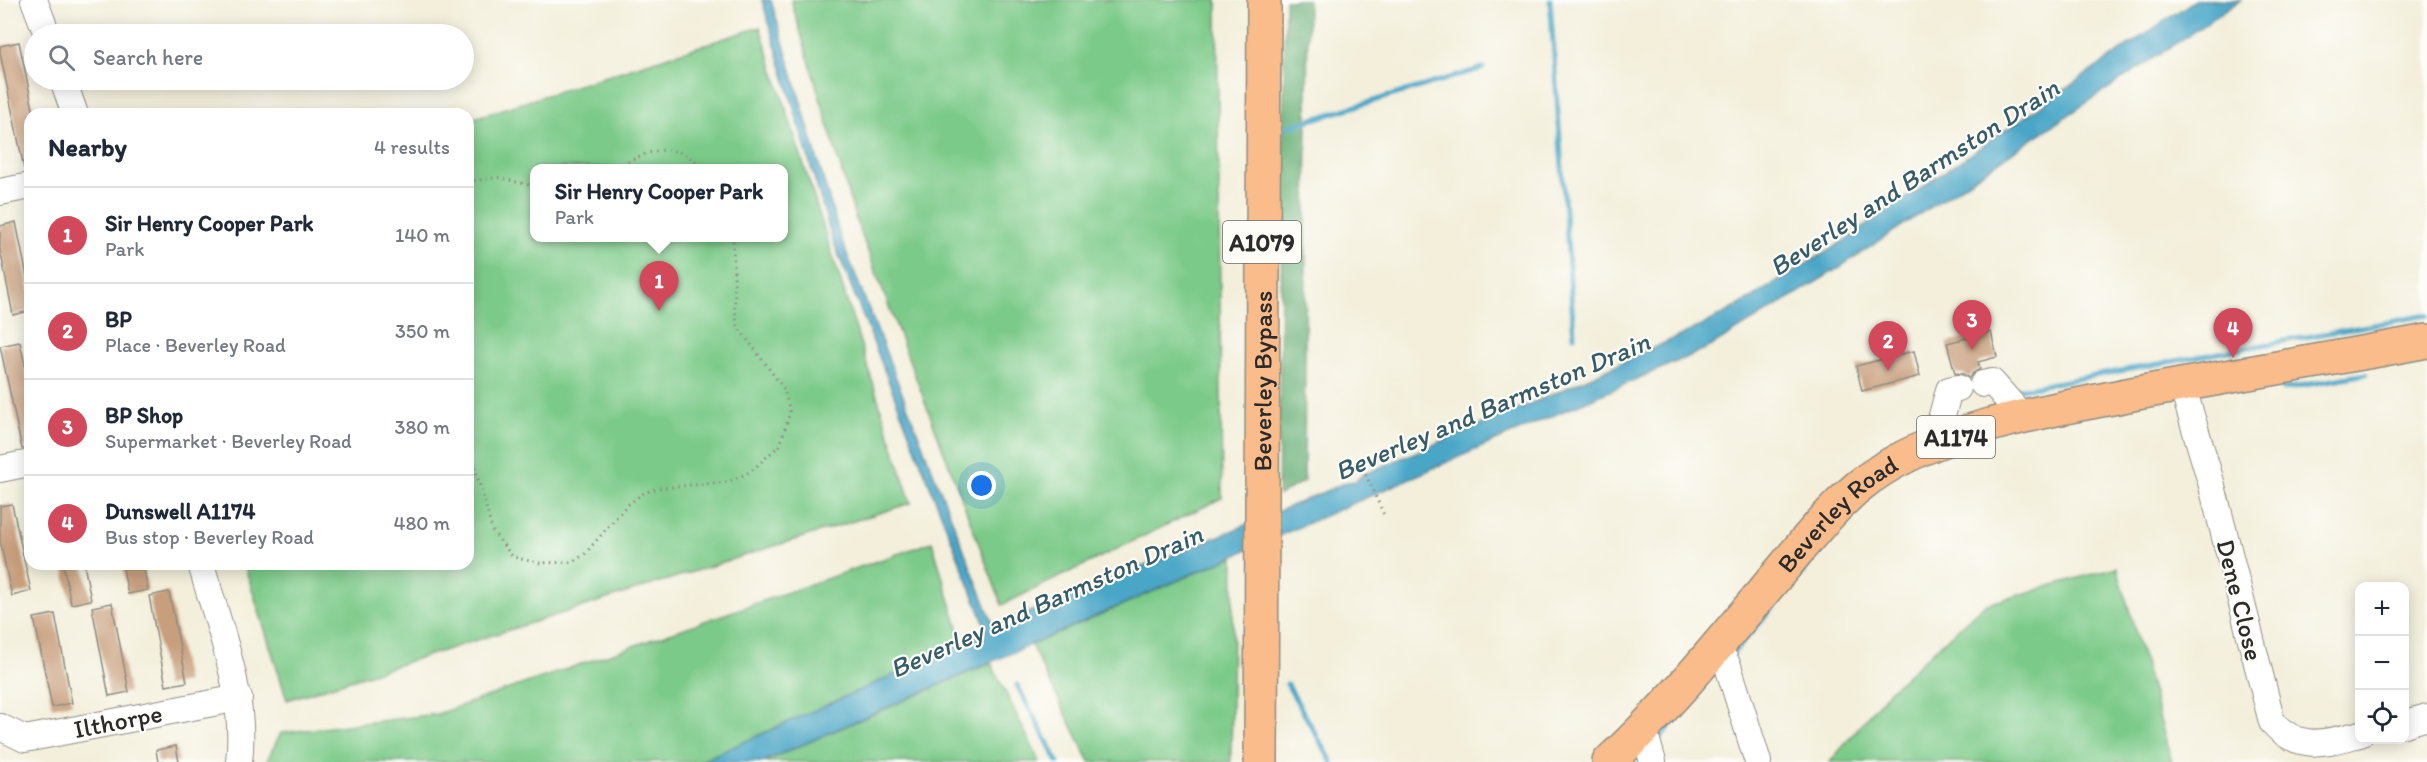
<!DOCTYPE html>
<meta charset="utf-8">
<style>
body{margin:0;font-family:Itim,sans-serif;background:#f6f6f7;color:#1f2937}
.controls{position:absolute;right:18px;bottom:18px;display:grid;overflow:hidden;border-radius:12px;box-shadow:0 3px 15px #0003}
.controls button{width:54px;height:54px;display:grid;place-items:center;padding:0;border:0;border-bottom:2px solid #e0e1e3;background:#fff;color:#1f2937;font:30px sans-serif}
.you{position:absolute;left:982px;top:486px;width:21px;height:21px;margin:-15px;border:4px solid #fff;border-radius:50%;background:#1a73e8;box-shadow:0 0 0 9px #1a73e833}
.badge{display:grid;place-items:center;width:39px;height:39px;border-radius:50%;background:#d1495b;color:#fff;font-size:20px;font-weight:700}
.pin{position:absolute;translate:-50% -50px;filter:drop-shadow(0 2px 3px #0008)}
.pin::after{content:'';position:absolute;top:32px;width:21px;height:18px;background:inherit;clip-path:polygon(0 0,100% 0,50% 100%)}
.popup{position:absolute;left:530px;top:164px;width:258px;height:78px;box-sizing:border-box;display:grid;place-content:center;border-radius:12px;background:#fff;filter:drop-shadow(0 2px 4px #0005);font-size:20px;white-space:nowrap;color:#747a83}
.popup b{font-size:22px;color:#1f2937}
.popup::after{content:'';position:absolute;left:50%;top:100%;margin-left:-12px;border:12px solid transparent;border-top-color:#fff}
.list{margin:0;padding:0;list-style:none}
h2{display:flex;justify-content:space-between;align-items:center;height:78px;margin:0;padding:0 24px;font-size:26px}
h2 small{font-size:20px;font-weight:400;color:#747a83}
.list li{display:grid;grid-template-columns:39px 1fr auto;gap:18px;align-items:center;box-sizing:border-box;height:96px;padding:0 24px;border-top:2px solid #e0e1e3}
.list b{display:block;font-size:22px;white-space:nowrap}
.list p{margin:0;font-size:20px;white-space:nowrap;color:#747a83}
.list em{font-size:20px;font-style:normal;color:#747a83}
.icon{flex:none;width:33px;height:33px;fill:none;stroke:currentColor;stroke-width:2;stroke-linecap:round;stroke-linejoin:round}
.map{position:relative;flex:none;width:2427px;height:762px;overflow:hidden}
.search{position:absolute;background:#fff;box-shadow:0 3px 15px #0003;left:24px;top:24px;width:450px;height:66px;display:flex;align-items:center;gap:15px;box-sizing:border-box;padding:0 21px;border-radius:33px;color:#747a83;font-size:22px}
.panel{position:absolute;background:#fff;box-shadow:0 3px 15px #0003;left:24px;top:108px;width:450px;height:462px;border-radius:18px}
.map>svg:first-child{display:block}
</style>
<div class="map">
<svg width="2427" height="762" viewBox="0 0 2427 762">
<rect width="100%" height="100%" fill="#fdfcf7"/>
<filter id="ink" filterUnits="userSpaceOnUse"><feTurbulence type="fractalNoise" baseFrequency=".0167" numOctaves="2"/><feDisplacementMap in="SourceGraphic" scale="12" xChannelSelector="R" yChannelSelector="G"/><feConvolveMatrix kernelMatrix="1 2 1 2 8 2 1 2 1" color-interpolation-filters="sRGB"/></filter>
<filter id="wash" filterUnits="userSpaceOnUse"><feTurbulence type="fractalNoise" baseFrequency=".008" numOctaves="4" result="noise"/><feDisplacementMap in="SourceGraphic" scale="24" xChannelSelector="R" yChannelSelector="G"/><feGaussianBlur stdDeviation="1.35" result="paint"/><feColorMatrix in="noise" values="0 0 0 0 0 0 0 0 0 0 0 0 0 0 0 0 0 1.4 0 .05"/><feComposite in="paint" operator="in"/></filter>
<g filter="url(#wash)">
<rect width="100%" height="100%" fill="#f3efdb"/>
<path fill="#7cca89" stroke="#547a5a" stroke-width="1.5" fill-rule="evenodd" d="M791,0H1217L1222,498L1002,605L856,220Z
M760,27L911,503L287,700L244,564H468V120ZM534,168H783V238H534Z
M932,542L963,644L699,762H266L281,733L437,714Z
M1234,556L1231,762H1090L1031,645Z
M2117,567L2172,762H1830L1888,692L1984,605Z
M991,663L1040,762H763Z"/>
<path fill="#65ae75" stroke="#486c50" stroke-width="1.5" d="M1285,0H1308L1304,481L1278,496Z"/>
<path fill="#49a6c7" stroke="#3a6879" stroke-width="1.5" d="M762,0H771L840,236L994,626L1234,530L1347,482L1356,481L1362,475L1553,394L1699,327L1738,306L1842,242L2195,0H2241L1834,271L1710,347L763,762H699L963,644L987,630L832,238Z"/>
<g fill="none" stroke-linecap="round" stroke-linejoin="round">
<path stroke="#49a6c7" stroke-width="5" d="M1550,0L1574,336
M1287,127L1483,68
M2283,389L2366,374
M2010,391L2427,315
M1786,593L1829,539
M1734,652L1782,597
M1287,684L1332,762
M1017,685L1058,762
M1658,740L1682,713"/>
</g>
<g id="blocks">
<path fill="#c89f7d" d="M19,42L34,114H30V167L24,168L0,53V46Z
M16,222L30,292V311L13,315L0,249V226Z
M1991,332L1997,357L1978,362L1980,369L1973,373L1969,378L1963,374L1955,373L1947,343Z
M20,342L30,389V448L22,449L0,346Z
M1914,351L1920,376L1862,391L1856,366Z
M12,504L31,591L12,596L0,541V506Z
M63,564H84L91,600L71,604Z
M122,564H143L148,590L128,594Z
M169,592L187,682L166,686L149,596Z
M112,603L129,692L109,696L92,607Z
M55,614L72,703L52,707L34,618Z
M176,746L179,762H158L156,750Z"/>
</g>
</g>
<g filter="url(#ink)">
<use href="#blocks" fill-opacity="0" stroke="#8f8d83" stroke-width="1.5"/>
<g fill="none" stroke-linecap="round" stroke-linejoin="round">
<defs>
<path id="minor" d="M34,0L47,34
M63,80L75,114
M0,192L30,186
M1983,384L1992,382L2023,417
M2182,385L2211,482L2272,722C2299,752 2324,743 2360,734
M1934,445L1949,390L1958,388
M0,469L30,463
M201,564C219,628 247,694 239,762
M1713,649L1725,660L1728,666L1758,762
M2404,724L2427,717
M0,727L25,739L239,698
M1643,727L1653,762"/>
<g id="major">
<path id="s1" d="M1609,762C1669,707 1721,641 1774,579C1801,547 1827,513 1859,486C1927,430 2043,412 2127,395C2227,376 2327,360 2427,341"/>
</g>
<g id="highway">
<path id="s2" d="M1261,762L1264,0"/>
</g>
</defs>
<use href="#minor" stroke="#8f8d83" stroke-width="28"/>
<use href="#major" stroke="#8f8d83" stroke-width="36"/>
<use href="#highway" stroke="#8f8d83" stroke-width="36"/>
<path stroke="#8f8d83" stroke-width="3" stroke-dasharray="1.5 4.5" stroke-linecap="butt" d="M617,168C648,150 675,139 703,168
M468,181L499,178L534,186
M468,377L471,386L468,400
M468,444L493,532L513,557L539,563L572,562L584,555L626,506L642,494L658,488L727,482L750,472L780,445L790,412L784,389L738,327L735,311L733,238
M1358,458L1384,515"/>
<use href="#minor" stroke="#fff" stroke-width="26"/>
<use href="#major" stroke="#f9bc8a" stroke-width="33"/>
<use href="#highway" stroke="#f9bc8a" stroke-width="33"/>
</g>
</g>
<g text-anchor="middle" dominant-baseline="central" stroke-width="4.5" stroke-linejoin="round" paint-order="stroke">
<g fill="#fdfcf7" stroke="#6a6a68" stroke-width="1.5">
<rect x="1223" y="221" width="78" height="42" rx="4.5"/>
<rect x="1917" y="416" width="78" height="42" rx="4.5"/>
</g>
<g font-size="24" font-weight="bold" fill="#2b2b2b">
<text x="1262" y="242">A1079</text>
<text x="1956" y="437">A1174</text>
</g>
<g font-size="26" fill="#2b2b2b" stroke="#fdfcf7">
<text stroke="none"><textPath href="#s2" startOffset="381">Beverley Bypass</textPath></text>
<text stroke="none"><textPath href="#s1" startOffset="338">Beverley Road</textPath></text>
<text transform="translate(2240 600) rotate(76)">Dene Close</text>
<text transform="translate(118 721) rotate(-11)">Ilthorpe</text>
</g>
<g font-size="27" font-style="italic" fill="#375c69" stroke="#fdfcf7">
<text transform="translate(1914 177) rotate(-33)">Beverley and Barmston Drain</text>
<text transform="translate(1492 406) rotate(-23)">Beverley and Barmston Drain</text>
<text transform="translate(1046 601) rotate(-24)">Beverley and Barmston Drain</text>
</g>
</g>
</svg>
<div class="controls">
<button>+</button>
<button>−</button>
<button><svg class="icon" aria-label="locate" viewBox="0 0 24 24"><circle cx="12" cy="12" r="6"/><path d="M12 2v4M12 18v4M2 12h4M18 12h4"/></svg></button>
</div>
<div class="you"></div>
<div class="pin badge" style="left:659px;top:311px">1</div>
<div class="popup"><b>Sir Henry Cooper Park</b>Park</div>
<div class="pin badge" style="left:1888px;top:371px">2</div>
<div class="pin badge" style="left:1972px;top:350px">3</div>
<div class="pin badge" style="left:2233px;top:358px">4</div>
<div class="search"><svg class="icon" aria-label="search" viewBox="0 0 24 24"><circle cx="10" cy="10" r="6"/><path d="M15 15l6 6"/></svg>Search here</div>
<section class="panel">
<h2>Nearby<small>4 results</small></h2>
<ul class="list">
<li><span class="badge">1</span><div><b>Sir Henry Cooper Park</b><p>Park</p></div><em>140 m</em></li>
<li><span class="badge">2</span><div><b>BP</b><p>Place · Beverley Road</p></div><em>350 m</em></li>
<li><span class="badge">3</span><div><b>BP Shop</b><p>Supermarket · Beverley Road</p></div><em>380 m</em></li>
<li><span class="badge">4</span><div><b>Dunswell A1174</b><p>Bus stop · Beverley Road</p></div><em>480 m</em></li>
</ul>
</section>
</div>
